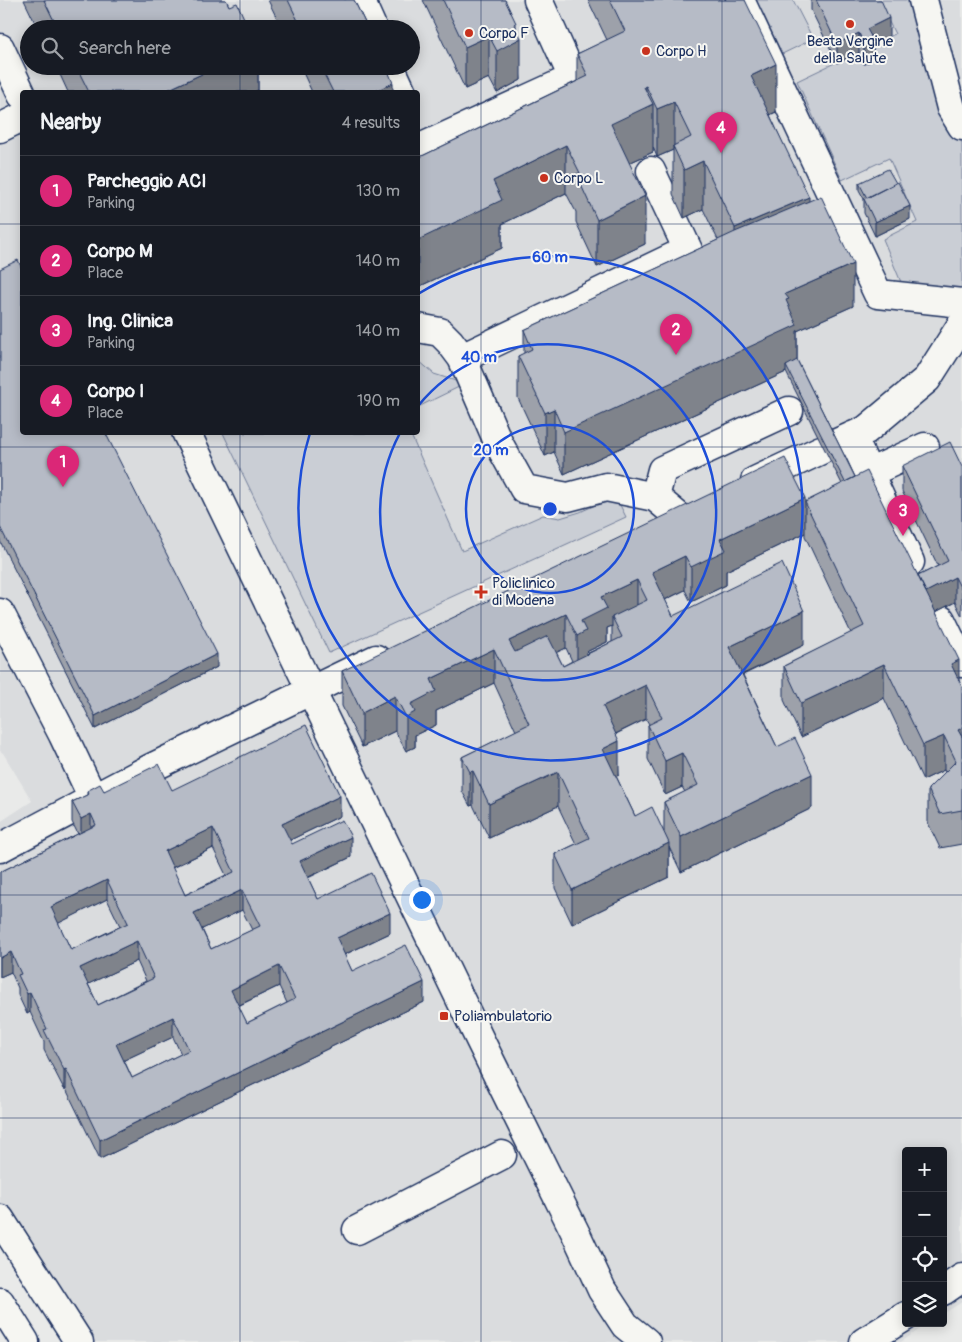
<!DOCTYPE html>
<meta charset="utf-8">
<style>
body{margin:0;font-family:Pangolin,sans-serif;background:#242831;color:#f1f3f6}
.controls{position:absolute;right:15px;bottom:15px;display:grid;overflow:hidden;border-radius:5px;box-shadow:0 2px 12px #0003}
.controls button{width:45px;height:45px;display:grid;place-items:center;padding:0;border:0;border-bottom:1px solid #363941;background:#171b24;color:#f1f3f6;font:25px sans-serif}
.you{position:absolute;left:421px;top:899px;width:18px;height:18px;margin:-12px;border:4px solid #fff;border-radius:50%;background:#1a73e8;box-shadow:0 0 0 8px #1a73e833}
.badge{display:grid;place-items:center;width:32px;height:32px;border-radius:50%;background:#db2777;color:#fff;font-size:16px;font-weight:700}
.pin{position:absolute;translate:-50% -41px;filter:drop-shadow(0 1px 2px #0008)}
.pin::after{content:'';position:absolute;top:26px;width:18px;height:15px;background:inherit;clip-path:polygon(0 0,100% 0,50% 100%)}
.list{margin:0;padding:0;list-style:none}
h2{display:flex;justify-content:space-between;align-items:center;height:65px;margin:0;padding:0 20px;font-size:21px}
h2 small{font-size:16px;font-weight:400;color:#9ea1a6}
.list li{display:grid;grid-template-columns:32px 1fr auto;gap:15px;align-items:center;box-sizing:border-box;height:70px;padding:0 20px;border-top:1px solid #363941}
.list b{display:block;font-size:19px;white-space:nowrap}
.list p{margin:0;font-size:16px;white-space:nowrap;color:#9ea1a6}
.list em{font-size:16px;font-style:normal;color:#9ea1a6}
.icon{flex:none;width:28px;height:28px;fill:none;stroke:currentColor;stroke-width:2;stroke-linecap:round;stroke-linejoin:round}
.map{position:relative;flex:none;width:962px;height:1342px;overflow:hidden}
.search{position:absolute;background:#171b24;box-shadow:0 2px 12px #0003;left:20px;top:20px;width:400px;height:55px;display:flex;align-items:center;gap:12px;box-sizing:border-box;padding:0 18px;border-radius:28px;color:#9ea1a6;font-size:19px}
.panel{position:absolute;background:#171b24;box-shadow:0 2px 12px #0003;left:20px;top:90px;width:400px;height:345px;border-radius:5px}
.map>svg:first-child{display:block}
</style>
<div class="map">
<svg width="962" height="1342" viewBox="0 0 962 1342">
<rect width="100%" height="100%" fill="#e9eae9"/>
<filter id="ink" filterUnits="userSpaceOnUse"><feTurbulence type="fractalNoise" baseFrequency=".02" numOctaves="2"/><feDisplacementMap in="SourceGraphic" scale="10" xChannelSelector="R" yChannelSelector="G"/><feConvolveMatrix kernelMatrix="1 2 1 2 8 2 1 2 1" color-interpolation-filters="sRGB"/></filter>
<g filter="url(#ink)">
<path fill="#dadcde" fill-rule="evenodd" d="M0,0H962V1302L943,1314V1151H906V1323H929L901,1342H62L0,1238V822L32,801L3,753L0,751ZM29,29H411V66H29ZM22,92H418V432H22Z"/>
<path fill="#caced5" stroke="#727e9a" d="M748,0H793L813,39L776,57Z
M878,0H915L943,110L962,143V295L903,287L883,239L917,222L889,158L842,180L797,81L895,34Z
M418,360L434,374L465,384L418,407Z
M223,433H410L462,551L543,515L560,518L580,512L602,502L613,500L620,505L626,517L329,653Z"/>
<g fill="none" stroke-linecap="round" stroke-linejoin="round">
<defs>
<path id="minor" d="M360,0L373,29
M740,0L878,294L962,303
M923,0L951,108L962,126
M0,48L22,95
M390,66L402,92
M0,128L22,117
M418,149L573,78L538,0
M418,328L440,332L450,342L462,358L499,444L524,489L568,497L606,487L655,497L679,517
M462,358L688,250L651,171
M186,432L480,1040L576,1234L602,1290L625,1325L646,1342
M852,436L910,562
M837,443L866,430L927,379L962,324
M869,473L925,447
M755,481L821,450
M655,497L662,470L789,411
M0,613L63,735L93,798
M941,620L962,663
M0,848L151,768L376,659
M0,1219L79,1342
M357,1230L502,1155
M943,1291L962,1278
M864,1342L906,1316"/>
<path id="major" d="M0,1302L25,1342"/>
</defs>
<use href="#minor" stroke="#1b2f5e" stroke-width="31"/>
<use href="#major" stroke="#1b2f5e" stroke-width="31"/>
<use href="#minor" stroke="#f6f6f2" stroke-width="28"/>
<use href="#major" stroke="#f6f6f2" stroke-width="28"/>
</g>
<path fill="#9da1aa" stroke="#1b2f5e" fill-rule="evenodd" d="M24,0H226L229,6L249,29H38Z
M268,0H354L368,29H282Z
M423,0H505L516,28L521,80L497,93L489,78L465,89Z
M588,0H745L776,112L770,115L809,202L853,306L797,331V360L855,477L918,576L938,566L902,491V466L962,467V616L955,602L936,612L959,681L962,687V844L940,848L928,823V789L945,772L944,770L923,780L884,698L801,737L784,700V666L851,633L805,536V533L726,571V585L691,602L685,590L665,600L673,616L804,645L743,675L777,747L812,808L681,872L669,847V877L572,924L555,888V854L576,844L558,806L489,838L473,805L470,806L462,791V757L516,731L494,683L436,711V725L415,735V747L406,751L395,731L362,747L342,706V671L805,502L842,484L786,372L564,474L554,452L545,456L518,398V356L524,354V330L718,240L703,209L684,218L673,194V150L657,157L653,147V152L629,163L645,244L597,267L576,222V212L566,193L502,224V248L418,287V158L577,81V54L607,40ZM612,626V642L586,654V652L607,642V628ZM566,648L572,661L563,666L556,652ZM646,719L649,724L648,725V759L665,795L682,787L685,792L664,802V832L635,816L616,776L619,775L616,734Z
M811,0H881L889,38L873,46V60L864,64L859,53L837,63L811,10Z
M56,66H258V90L254,92H68Z
M300,66H386L393,92H312Z
M859,183L910,219L875,236L864,213V199L859,190Z
M0,269L217,667L95,729L0,541Z
M172,790L340,816L290,840L292,844L351,857L308,878L318,899L390,933L344,955L352,971L424,1002L100,1159L66,1089H64L44,1050V1042L30,1012L27,1014L18,995V988L11,972L0,977V872L78,834L72,822V802L87,795V791ZM213,848L226,875L185,895L172,868ZM107,899L120,926L71,950L58,923ZM242,910L252,930L211,949L202,929ZM137,961L146,981L98,1005L88,984ZM279,986L287,1003L247,1023L238,1006ZM173,1037L181,1054L132,1078L124,1060Z"/>
<path fill="#7f838b" stroke="#1b2f5e" d="M889,18V38L873,46V60L864,64V45L867,29Z
M516,23V41L521,38V80L497,93V51L514,24Z
M859,33V53L837,63V44Z
M489,36V78L465,89V47Z
M776,64V112L751,123V76Z
M219,66H258V90L254,92H163Z
M393,83V92H373Z
M646,86V108L653,104V152L611,171V124L644,87Z
M674,102V149L673,146V150L657,157V109Z
M566,145V193L502,224V248L418,287V240L493,181Z
M703,161V209L684,218V170Z
M645,196V244L597,267V220Z
M809,197V245L735,275V228Z
M910,206V219L875,236V222Z
M853,264V306L797,331V367L786,366V372L564,474V432L785,294Z
M554,409V452L545,456V413Z
M805,498V533L726,571V585L691,602V567L720,539Z
M685,556V590L652,606V572Z
M955,577V602L922,619V594Z
M637,580V614L612,617V626L607,628V642L586,652V665L577,670V636L581,621L601,597Z
M804,611V645L729,681V647Z
M566,614V648L509,675V641Z
M494,649V683L436,711V725L415,735V747L406,751V717L411,704L431,679Z
M217,654V667L95,729V716Z
M959,660V694L951,664Z
M884,664V698L801,737V703Z
M646,685V719L603,740V706Z
M395,696V731L362,747V713Z
M962,728V762L958,730Z
M944,736V770L923,780V745Z
M619,741V775L603,783V749Z
M682,753V787L665,795V761Z
M473,771V805L470,806V772Z
M558,772V806L489,838V804Z
M812,774V808L681,872V837Z
M340,796V816L282,844V824Z
M91,814V834L81,839V819Z
M213,828V848L165,871V851Z
M351,837V857L300,881V861Z
M669,843V877L572,924V890Z
M107,880V899L51,927V907Z
M242,890V910L194,933V913Z
M390,913V933L337,958V938Z
M137,941V961L80,988V968Z
M11,952V972L0,977V958Z
M279,966V986L231,1009V990Z
M424,982V1002L100,1159V1140Z
M30,992V1012L27,1014V994Z
M173,1017V1037L116,1064V1044Z
M66,1069V1089H64V1070Z"/>
<path fill="#b6bbc6" stroke="#1b2f5e" fill-rule="evenodd" d="M44,0H226L229,6L237,3L249,29H58Z
M288,0H354L368,29H302Z
M443,0H505L516,23L514,24L521,38L497,51L489,36L465,47Z
M610,0H745L776,64L751,76L809,197L735,228L703,161L684,170L673,146L691,137L674,102L657,109L646,86L644,87L653,104L611,124L645,196L597,220L576,174L580,173L566,145L493,181L502,200L418,240V158L588,76L577,54L625,31Z
M816,0H881L889,18L867,29L873,40L864,45L859,33L837,44Z
M76,66H219L163,92H89Z
M320,66H386L393,83L373,92H333Z
M888,169L896,183L867,198L859,183Z
M898,182L910,206L875,222L864,199Z
M821,196L853,264L785,294L789,299L786,300L797,325L564,432L554,409L545,413L518,356L532,349L524,330L735,232Z
M18,260L22,269V432H105L217,654L95,716L0,527V269Z
M797,360L855,477L845,482L786,366Z
M950,442L962,467V591L955,577L926,592L918,576L948,561L902,466Z
M785,458L805,498L720,539L726,550L691,567L685,556L652,572L673,616L782,563L804,611L729,647L777,747L795,738L812,774L681,837L664,802L698,785L682,753L665,761L648,725L662,718L646,685L603,706L619,741L603,749L635,816L652,807L669,843L572,890L555,854L589,838L558,772L489,804L473,771L470,772L462,757L529,724L494,649L431,679L436,691L411,704L415,712L406,717L395,696L362,713L342,671ZM637,580L647,600L612,617L622,637L563,666L548,636L515,652L509,641L566,614L577,636L586,631L581,621L607,608L601,597Z
M867,471L959,660L951,664L962,687V728L958,730L962,737V810L940,814L928,789L956,761L944,736L923,745L884,664L801,703L784,666L864,626L805,502Z
M306,725L340,796L282,824L292,844L342,820L351,837L300,861L318,899L371,873L390,913L337,938L352,971L406,945L424,982L100,1140L66,1069L64,1070L44,1030L47,1029L30,992L27,994L18,975L21,974L11,952L0,958V872L96,825L91,814L81,819L72,802L89,794L87,791L100,784L104,791L159,764L172,790ZM213,828L234,872L185,895L165,851ZM107,880L128,923L71,950L51,907ZM242,890L260,926L211,949L194,913ZM137,941L154,978L98,1005L80,968ZM279,966L295,999L247,1023L231,990ZM173,1017L189,1050L132,1078L116,1044Z"/>
</g>
<path fill="none" stroke="#1b2f5e" stroke-width="1" stroke-opacity="0.55" d="M240,0V29M481,0V1342M722,0V1342M240,66V92M0,224H22M418,224H962M240,432V1342M0,447H962M0,671H962M0,895H962M0,1118H962"/>
<g fill="none" stroke="#1d4ed8" stroke-width="2.5">
<circle cx="550" cy="509" r="84"/>
<path d="M418 406A168 168 0 1 1 400 433"/>
<path d="M418 294A252 252 0 1 1 310 433"/>
</g>
<g fill="#c8321e" stroke="#f6f6f2" stroke-width="2">
<circle cx="850" cy="24" r="5"/>
<circle cx="469" cy="33" r="5"/>
<circle cx="646" cy="51" r="5"/>
<circle cx="544" cy="178" r="5"/>
<path d="M478.5 584.5h5v5h5v5h-5v5h-5v-5h-5v-5h5z"/>
<rect x="439" y="1011" width="10" height="10" rx="2.5"/>
</g>
<g text-anchor="middle" dominant-baseline="central" stroke-width="4" stroke-linejoin="round" paint-order="stroke">
<g font-size="15" fill="#1b2f5e" stroke="#f6f6f2" text-anchor="start">
<text x="479" y="33">Corpo F</text>
<text x="850" y="41" text-anchor="middle">Beata Vergine<tspan x="850" dy="17">della Salute</tspan></text>
<text x="656" y="51">Corpo H</text>
<text x="554" y="178">Corpo L</text>
<text x="492" y="583">Policlinico<tspan x="492" dy="17">di Modena</tspan></text>
<text x="454" y="1016">Poliambulatorio</text>
</g>
</g>
<circle cx="550" cy="509" r="8" fill="#1d4ed8" stroke="#f6f6f2" stroke-width="2.5"/>
<g font-size="15" text-anchor="middle" font-weight="bold" fill="#1d4ed8" stroke="#f6f6f2" stroke-width="4" stroke-linejoin="round" paint-order="stroke">
<text x="550" y="262">60 m</text>
<text x="479" y="362">40 m</text>
<text x="491" y="455">20 m</text>
</g>
</svg>
<div class="controls">
<button>+</button>
<button>−</button>
<button><svg class="icon" aria-label="locate" viewBox="0 0 24 24"><circle cx="12" cy="12" r="6"/><path d="M12 2v4M12 18v4M2 12h4M18 12h4"/></svg></button>
<button><svg class="icon" aria-label="layers" viewBox="0 0 24 24"><path d="M12 4l9 5-9 5-9-5zM3 14l9 5 9-5"/></svg></button>
</div>
<div class="you"></div>
<div class="pin badge" style="left:63px;top:487px">1</div>
<div class="pin badge" style="left:676px;top:355px">2</div>
<div class="pin badge" style="left:903px;top:536px">3</div>
<div class="pin badge" style="left:721px;top:153px">4</div>
<div class="search"><svg class="icon" aria-label="search" viewBox="0 0 24 24"><circle cx="10" cy="10" r="6"/><path d="M15 15l6 6"/></svg>Search here</div>
<section class="panel">
<h2>Nearby<small>4 results</small></h2>
<ul class="list">
<li><span class="badge">1</span><div><b>Parcheggio ACI</b><p>Parking</p></div><em>130 m</em></li>
<li><span class="badge">2</span><div><b>Corpo M</b><p>Place</p></div><em>140 m</em></li>
<li><span class="badge">3</span><div><b>Ing. Clinica</b><p>Parking</p></div><em>140 m</em></li>
<li><span class="badge">4</span><div><b>Corpo I</b><p>Place</p></div><em>190 m</em></li>
</ul>
</section>
</div>
